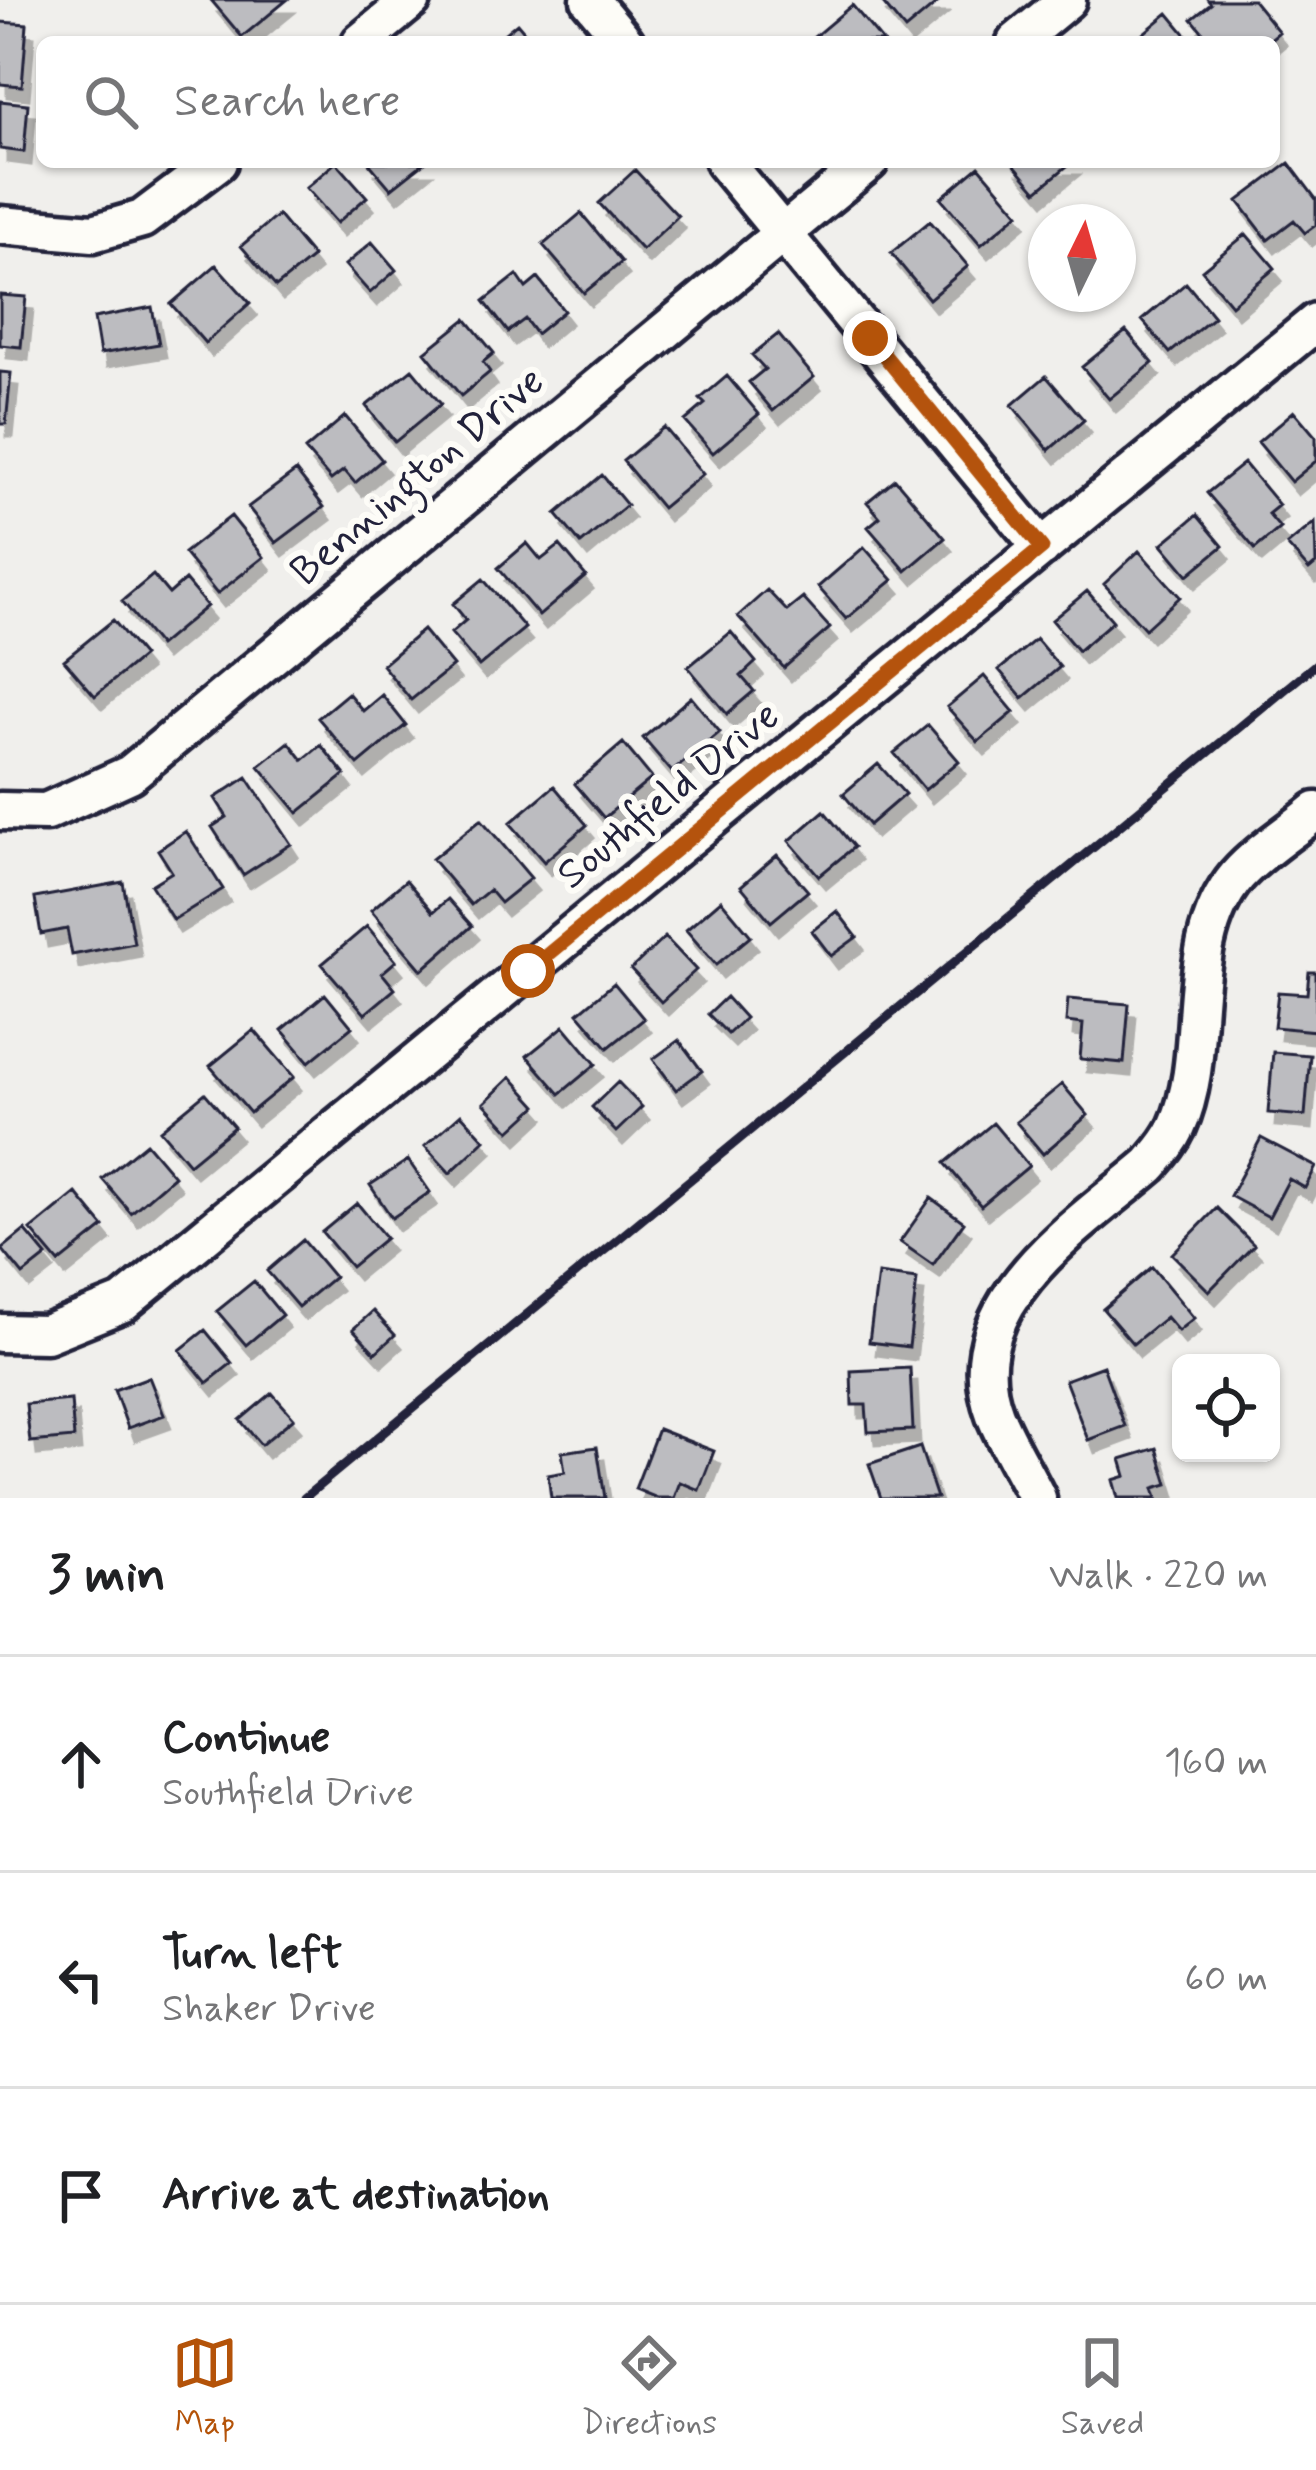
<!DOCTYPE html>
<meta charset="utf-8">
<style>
body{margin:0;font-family:Mynerve,sans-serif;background:#f6f6f6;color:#202124}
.controls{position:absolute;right:36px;bottom:36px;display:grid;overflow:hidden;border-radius:18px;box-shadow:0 3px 9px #0004}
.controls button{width:108px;height:108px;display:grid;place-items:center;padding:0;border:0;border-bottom:3px solid #e0e0e0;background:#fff;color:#202124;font:60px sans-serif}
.compass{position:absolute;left:1028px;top:204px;width:108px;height:108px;border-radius:50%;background:#fff;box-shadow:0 3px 9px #0004;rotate:5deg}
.stop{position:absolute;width:36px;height:36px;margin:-27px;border:9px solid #b45309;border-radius:50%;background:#fff}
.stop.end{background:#b45309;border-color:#fff;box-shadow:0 3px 12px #0008}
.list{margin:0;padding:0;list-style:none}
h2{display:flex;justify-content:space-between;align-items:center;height:156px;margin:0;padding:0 48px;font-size:51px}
h2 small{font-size:39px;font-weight:400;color:#757577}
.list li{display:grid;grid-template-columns:78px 1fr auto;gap:36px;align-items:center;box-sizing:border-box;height:216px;padding:0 48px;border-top:3px solid #e0e0e0}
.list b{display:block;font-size:45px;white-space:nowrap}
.list p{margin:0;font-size:39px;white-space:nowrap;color:#757577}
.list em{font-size:39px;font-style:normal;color:#757577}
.icon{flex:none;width:66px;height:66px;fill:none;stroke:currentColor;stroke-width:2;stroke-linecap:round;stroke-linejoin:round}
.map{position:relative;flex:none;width:1316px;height:1498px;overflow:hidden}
.search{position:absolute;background:#fff;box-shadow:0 3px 9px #0004;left:36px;right:36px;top:36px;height:132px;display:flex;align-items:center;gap:30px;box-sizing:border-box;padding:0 42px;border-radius:18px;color:#757577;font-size:45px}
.sheet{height:804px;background:#fff}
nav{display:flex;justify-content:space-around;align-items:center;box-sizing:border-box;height:168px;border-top:3px solid #e0e0e0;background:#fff;font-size:33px;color:#757577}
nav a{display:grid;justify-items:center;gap:6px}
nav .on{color:#b45309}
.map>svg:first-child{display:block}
</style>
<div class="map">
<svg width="1316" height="1498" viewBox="0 0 1316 1498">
<defs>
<filter id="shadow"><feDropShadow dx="7" dy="13" stdDeviation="0" flood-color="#0004"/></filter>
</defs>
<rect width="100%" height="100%" fill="#f0efec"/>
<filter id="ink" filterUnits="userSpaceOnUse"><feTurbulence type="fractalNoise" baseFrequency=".00833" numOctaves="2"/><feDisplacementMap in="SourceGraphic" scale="24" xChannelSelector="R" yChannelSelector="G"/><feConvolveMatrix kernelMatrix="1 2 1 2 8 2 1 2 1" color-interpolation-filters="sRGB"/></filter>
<g filter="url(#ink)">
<path fill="#bcbcc0" stroke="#22223b" stroke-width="3" filter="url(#shadow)" d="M211,0H287L242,37Z
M880,0H941L905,30Z
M1208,0H1253L1279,32L1267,42H1211L1192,19L1211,4Z
M852,5L883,42H808Z
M1168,13L1192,42H1133Z
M0,22L27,24L22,86L0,84Z
M517,23L533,42H494Z
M0,101L28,104L24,152L0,149Z
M336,162L367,197L337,223L306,188Z
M368,162H425L391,189Z
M1012,162H1072L1037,191Z
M1289,163L1316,199V225L1305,233L1294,220L1268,240L1238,201Z
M979,166L1019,213L981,245L941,198Z
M635,170L678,216L642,250L599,203Z
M581,213L622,262L584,293L543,245Z
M278,215L313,257L276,287L241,246Z
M930,221L968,266L929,299L891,253Z
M1246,234L1275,268L1231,305L1202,270Z
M372,242L396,270L370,293L345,265Z
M216,265L250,303L205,343L171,304Z
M517,275L526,288L538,278L564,311L536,334L525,319L508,332L484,301Z
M1186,283L1214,317L1170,353L1142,320Z
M0,295L26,297L21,347L0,345Z
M152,307L159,344L100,354L94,318Z
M466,319L494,353L483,362L490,372L461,396L425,352Z
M1126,331L1153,363L1109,399L1082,367Z
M778,334L814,377L773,411L749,382L765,369L752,355Z
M412,369L441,404L395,442L366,406Z
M0,372L11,373L6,424H0Z
M727,376L759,414L713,453L685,421L705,404L700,399Z
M1046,376L1084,420L1049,450L1012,405Z
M1294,411L1316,437V461L1291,482L1258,442Z
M345,416L382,460L355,483L344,470L331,480L305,450Z
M664,427L703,474L662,508L623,461Z
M1244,463L1279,505L1268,514L1280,528L1255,549L1207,493Z
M296,471L324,507L276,543L248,507Z
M602,475L627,505L581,544L556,514Z
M895,479L945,538L906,571L868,527L880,517L867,502Z
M1197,515L1223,546L1188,575L1162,544Z
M231,516L264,557L217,594L184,553Z
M1315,522L1316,564L1309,570L1287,545Z
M527,543L541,560L560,545L586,576L539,616L498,568Z
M864,547L893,580L846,619L818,587Z
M1139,551L1180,597L1145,629L1104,584Z
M153,575L169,594L185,580L207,606L159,646L122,601Z
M483,579L525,628L479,666L451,633L466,620L453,604Z
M767,590L787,611L803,598L830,628L784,668L738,616Z
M1087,591L1113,621L1078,651L1052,620Z
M113,620L143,656L95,696L64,660Z
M423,630L453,666L411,700L382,665Z
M731,632L756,662L741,676L754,691L727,714L688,667Z
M1036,639L1060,667L1023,698L999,670Z
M984,676L1014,712L978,742L947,707Z
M348,693L363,711L382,695L406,725L358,765L318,718Z
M691,697L720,732L672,772L643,738Z
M928,725L959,761L925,790L894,753Z
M289,742L303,760L321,745L345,775L298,813L259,766Z
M623,743L652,778L604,818L575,784Z
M878,764L905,794L869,825L843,794Z
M247,777L291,844L243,875L212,827L227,817L215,798Z
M554,786L587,825L544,862L510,823Z
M824,811L854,847L819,876L789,841Z
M481,819L531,878L500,903L489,890L471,905L432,859Z
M186,831L223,889L173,920L151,885L172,872L158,850Z
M777,855L808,891L771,922L741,886Z
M406,880L433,912L448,899L472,926L422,970L371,910Z
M123,882L134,943L72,955L67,929L41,934L35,898Z
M721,900L751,936L716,965L686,930Z
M837,911L857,937L831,956L812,931Z
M367,926L396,961L382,973L395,989L365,1014L322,964Z
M665,937L696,970L661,1002L631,969Z
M1309,972H1316V1031L1274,1027L1278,992L1307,994Z
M614,983L644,1019L608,1048L578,1013Z
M325,994L352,1027L309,1062L282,1030Z
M726,997L745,1018L728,1034L708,1014Z
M1068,999L1129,1004L1124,1063L1080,1059L1083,1024L1066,1022Z
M564,1026L596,1064L560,1094L527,1056Z
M254,1030L294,1077L250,1113L210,1066Z
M679,1040L702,1071L676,1090L653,1059Z
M1273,1052L1310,1055L1305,1116L1268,1113Z
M511,1077L537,1106L510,1131L484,1103Z
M618,1082L642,1107L616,1132L592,1107Z
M1062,1084L1088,1115L1043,1154L1016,1122Z
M205,1093L234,1127L189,1164L160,1130Z
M461,1114L485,1140L450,1173L425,1146Z
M993,1123L1029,1166L981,1206L945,1163Z
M1261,1138L1316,1167L1305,1188L1289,1179L1269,1217L1230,1196Z
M146,1143L174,1176L131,1213L102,1179Z
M408,1160L430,1192L392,1218L370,1185Z
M76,1193L104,1227L59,1263L31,1230Z
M931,1198L964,1222L933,1265L900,1242Z
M357,1203L386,1238L351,1267L322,1232Z
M1217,1208L1254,1245L1209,1291L1172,1254Z
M25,1230L47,1256L23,1275L2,1249Z
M303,1240L334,1277L298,1307L267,1271Z
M1152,1267L1194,1318L1178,1331L1166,1317L1133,1344L1103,1309Z
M878,1274L917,1279L909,1347L869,1342Z
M254,1281L282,1315L246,1345L217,1311Z
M373,1311L395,1335L375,1353L353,1329Z
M205,1330L232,1363L207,1383L180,1350Z
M1103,1366L1125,1426L1088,1440L1065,1380Z
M910,1368L913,1430L868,1432L866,1405H852L851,1371Z
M149,1377L164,1415L128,1428L114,1390Z
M272,1393L294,1418L261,1445L240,1420Z
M71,1400L74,1438L30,1442L26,1404Z
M658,1429L714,1451L699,1490L680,1482L674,1498H657L635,1489Z
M597,1447L605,1498H551L548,1475L565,1472L562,1452Z
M920,1447L937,1498H881L869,1464Z
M1157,1448L1168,1484L1154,1488L1157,1498H1118L1113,1480L1126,1476L1121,1459Z"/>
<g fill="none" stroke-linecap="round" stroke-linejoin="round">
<defs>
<path id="minor" d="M590,0L625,42
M361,42L412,0
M1016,42L1067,0
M724,162L1042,548
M0,225L93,233L142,219L218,162
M0,811L46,812L130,774L869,162
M0,1333L46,1334L123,1303L1316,322
M1037,1498C1024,1471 1006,1443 995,1415C953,1304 1079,1226 1150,1165C1160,1153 1170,1142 1177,1127C1212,1050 1179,945 1237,876C1258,852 1291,832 1316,811"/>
</defs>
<use href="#minor" stroke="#22223b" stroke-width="45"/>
<use href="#minor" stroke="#fdfcf7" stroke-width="36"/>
<path stroke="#22223b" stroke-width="9" d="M304,1498L1316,664"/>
</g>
</g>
<g fill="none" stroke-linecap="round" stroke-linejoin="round" filter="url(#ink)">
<path stroke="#b45309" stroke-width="15" d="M528,971L1042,548L870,338"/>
</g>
<g text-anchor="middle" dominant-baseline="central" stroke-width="12" stroke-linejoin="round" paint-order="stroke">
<g font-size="42" fill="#22223b" stroke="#fdfcf7">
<text transform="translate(418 477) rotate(-40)">Bennington Drive</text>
<text transform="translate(669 796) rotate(-39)">Southfield Drive</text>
</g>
</g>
</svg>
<div class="controls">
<button><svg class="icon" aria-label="locate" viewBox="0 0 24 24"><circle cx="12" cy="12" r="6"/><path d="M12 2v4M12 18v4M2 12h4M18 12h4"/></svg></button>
</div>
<svg class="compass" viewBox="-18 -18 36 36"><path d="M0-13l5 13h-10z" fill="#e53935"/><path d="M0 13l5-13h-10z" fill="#757577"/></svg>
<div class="stop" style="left:528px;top:971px"></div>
<div class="stop end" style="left:870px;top:338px"></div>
<div class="search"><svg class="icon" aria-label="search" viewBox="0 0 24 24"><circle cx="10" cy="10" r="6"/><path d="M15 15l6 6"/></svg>Search here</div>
</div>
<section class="sheet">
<h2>3 min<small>Walk · 220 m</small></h2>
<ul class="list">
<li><svg class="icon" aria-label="ahead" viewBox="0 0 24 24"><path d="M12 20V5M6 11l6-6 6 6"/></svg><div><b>Continue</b><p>Southfield Drive</p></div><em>160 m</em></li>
<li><svg class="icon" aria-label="left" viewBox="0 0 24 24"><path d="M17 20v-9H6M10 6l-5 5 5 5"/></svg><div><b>Turn left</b><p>Shaker Drive</p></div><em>60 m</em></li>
<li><svg class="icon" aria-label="arrive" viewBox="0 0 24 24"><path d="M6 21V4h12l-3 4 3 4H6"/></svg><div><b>Arrive at destination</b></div></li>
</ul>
</section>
<nav>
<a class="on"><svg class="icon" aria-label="map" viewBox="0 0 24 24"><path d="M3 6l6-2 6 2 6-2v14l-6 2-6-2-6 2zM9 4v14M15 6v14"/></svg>Map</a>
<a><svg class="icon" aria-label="directions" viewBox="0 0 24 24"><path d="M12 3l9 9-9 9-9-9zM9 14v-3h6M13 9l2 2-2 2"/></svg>Directions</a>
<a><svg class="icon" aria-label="saved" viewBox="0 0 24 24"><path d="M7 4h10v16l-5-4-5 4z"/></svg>Saved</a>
</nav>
